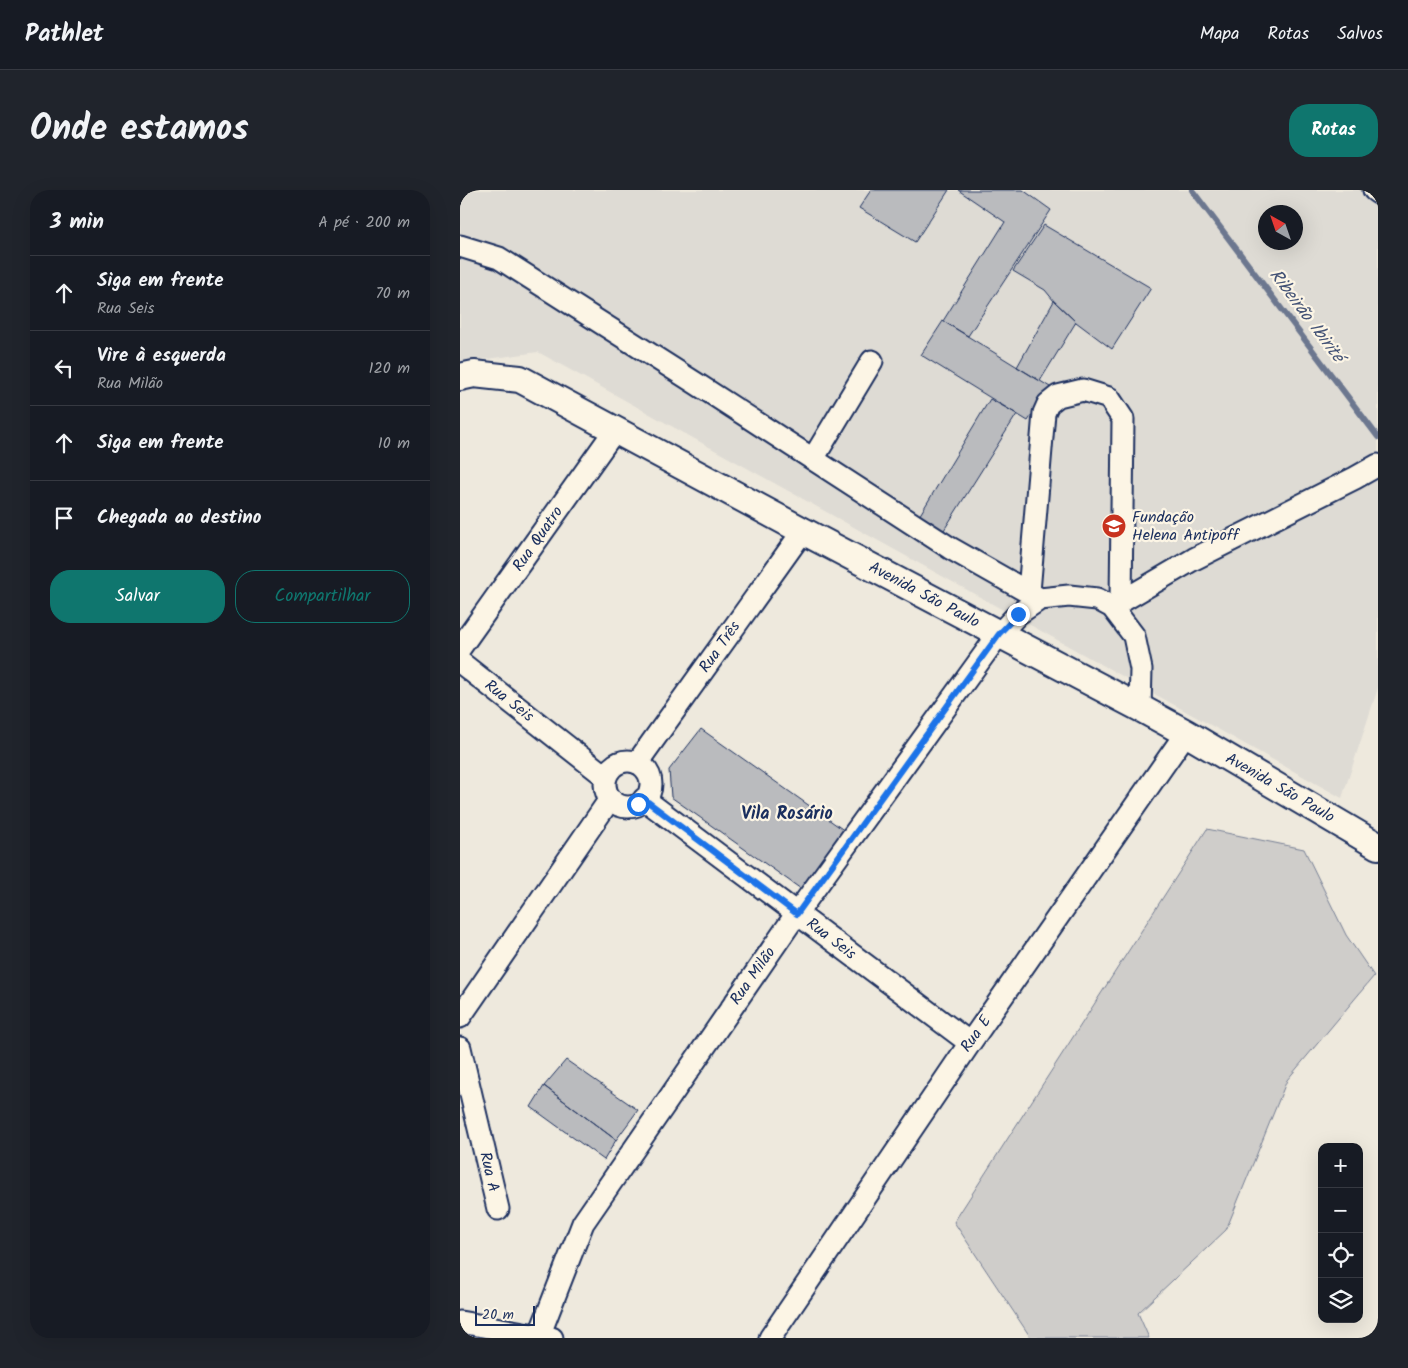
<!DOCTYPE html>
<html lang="pt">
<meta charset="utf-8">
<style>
body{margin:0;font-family:Kalam,sans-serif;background:#20242c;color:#f1f3f6}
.controls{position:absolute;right:15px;bottom:15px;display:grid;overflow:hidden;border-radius:10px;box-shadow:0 5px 20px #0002}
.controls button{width:45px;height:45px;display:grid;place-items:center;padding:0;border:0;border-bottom:1px solid #363941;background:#171b24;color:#f1f3f6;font:25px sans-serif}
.compass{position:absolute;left:798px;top:15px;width:45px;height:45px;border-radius:50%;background:#171b24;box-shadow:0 5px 20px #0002;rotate:320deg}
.scale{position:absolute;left:15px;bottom:12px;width:60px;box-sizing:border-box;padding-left:5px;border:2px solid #1b2f5e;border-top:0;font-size:14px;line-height:18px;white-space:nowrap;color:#1b2f5e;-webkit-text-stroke:4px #fcf5e5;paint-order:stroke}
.stop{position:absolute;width:15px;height:15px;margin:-11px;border:4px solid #1a73e8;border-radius:50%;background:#fff}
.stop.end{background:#1a73e8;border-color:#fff;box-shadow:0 1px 5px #0008}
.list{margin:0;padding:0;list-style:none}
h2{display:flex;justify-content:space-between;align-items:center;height:65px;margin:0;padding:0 20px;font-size:21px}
h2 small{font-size:16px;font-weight:400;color:#9ea1a6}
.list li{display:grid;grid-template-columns:32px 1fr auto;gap:15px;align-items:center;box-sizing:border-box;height:75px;padding:0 20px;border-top:1px solid #363941}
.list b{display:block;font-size:19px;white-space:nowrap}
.list p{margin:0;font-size:16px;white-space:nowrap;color:#9ea1a6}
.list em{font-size:16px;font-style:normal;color:#9ea1a6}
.actions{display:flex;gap:10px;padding:15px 20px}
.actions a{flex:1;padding:11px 0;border:1px solid #0f766e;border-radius:20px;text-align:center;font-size:18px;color:#0f766e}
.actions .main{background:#0f766e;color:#fff}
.icon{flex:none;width:28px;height:28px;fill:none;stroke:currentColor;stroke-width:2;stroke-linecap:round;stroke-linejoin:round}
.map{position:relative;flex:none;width:918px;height:1148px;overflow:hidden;border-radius:20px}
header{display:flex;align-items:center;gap:30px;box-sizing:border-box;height:70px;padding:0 25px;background:#171b24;border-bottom:1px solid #363941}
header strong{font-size:24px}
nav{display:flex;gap:28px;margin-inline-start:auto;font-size:18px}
.intro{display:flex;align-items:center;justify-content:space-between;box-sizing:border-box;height:120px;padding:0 30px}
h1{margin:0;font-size:35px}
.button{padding:12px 22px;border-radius:20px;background:#0f766e;color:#fff;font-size:18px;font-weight:700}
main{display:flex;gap:30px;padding:0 30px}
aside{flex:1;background:#171b24;border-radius:20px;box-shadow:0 5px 20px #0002}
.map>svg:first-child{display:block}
</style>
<header>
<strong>Pathlet</strong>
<nav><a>Mapa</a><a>Rotas</a><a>Salvos</a></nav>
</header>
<div class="intro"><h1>Onde estamos</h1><a class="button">Rotas</a></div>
<main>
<aside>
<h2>3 min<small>A pé · 200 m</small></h2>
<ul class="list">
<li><svg class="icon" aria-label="ahead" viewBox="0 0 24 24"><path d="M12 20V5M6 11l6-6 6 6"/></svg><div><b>Siga em frente</b><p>Rua Seis</p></div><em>70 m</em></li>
<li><svg class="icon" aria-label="left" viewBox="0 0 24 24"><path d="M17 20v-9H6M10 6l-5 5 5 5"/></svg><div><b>Vire à esquerda</b><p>Rua Milão</p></div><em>120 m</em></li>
<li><svg class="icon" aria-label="ahead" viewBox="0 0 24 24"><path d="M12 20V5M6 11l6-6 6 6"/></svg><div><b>Siga em frente</b></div><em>10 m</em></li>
<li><svg class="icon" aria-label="arrive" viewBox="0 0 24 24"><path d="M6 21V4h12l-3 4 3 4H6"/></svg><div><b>Chegada ao destino</b></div></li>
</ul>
<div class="actions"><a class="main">Salvar</a><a>Compartilhar</a></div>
</aside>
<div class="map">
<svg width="918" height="1148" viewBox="0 0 918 1148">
<rect width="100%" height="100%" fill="#eee9dd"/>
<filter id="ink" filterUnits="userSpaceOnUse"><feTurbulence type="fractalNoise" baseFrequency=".02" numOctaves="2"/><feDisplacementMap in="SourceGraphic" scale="10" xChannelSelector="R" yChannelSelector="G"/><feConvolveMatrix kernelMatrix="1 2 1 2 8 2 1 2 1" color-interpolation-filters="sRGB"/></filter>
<g filter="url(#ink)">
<path fill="#dedbd4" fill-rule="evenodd" d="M0,0H918V498L882,608L78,162L0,173ZM806,22H836V52H806Z"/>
<path fill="#cfcdca" stroke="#757e94" d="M747,639L844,659L886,745L914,786L827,890L766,1040L678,1123L689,1148H571L494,1032Z"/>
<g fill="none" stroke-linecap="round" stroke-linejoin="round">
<path stroke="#6c778f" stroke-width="6" d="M732,0L918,247"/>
</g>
<path fill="#babbbe" stroke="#1b2f5e" d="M411,0H489L455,52L399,18Z
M498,0H563L591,20L508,146L483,131L545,32Z
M584,35L691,98L652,159L616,132L594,111L585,100L553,81Z
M594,111L616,132L580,191L557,177Z
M483,131L590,197L568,231L461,165Z
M530,209L557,224L479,348L455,333Z
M241,539L385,641L341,699L211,607L209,580Z
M106,870L178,920L156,950L84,896Z
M84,896L156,950L144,970L71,917Z"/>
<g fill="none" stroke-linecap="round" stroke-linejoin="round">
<defs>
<path id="minor" d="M914,0L918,3
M0,56L39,68L237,194L490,358L580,409
M353,269L412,171
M569,402L584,223L588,214L598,206L623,200L649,208L663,229L661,412
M652,417L734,369L895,288L918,275
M0,458L155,240
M0,472L146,587
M145 594a23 23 0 1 1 46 0a23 23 0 1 1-46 0Z
M177,573L343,341
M184,609L510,853
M0,827L150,609
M0,858L38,1019
M0,1132L92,1148
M79,1146L123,1033L337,723L539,444L558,424L580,409L609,406L637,409L652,417L674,446L681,479L680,518
M310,1148L510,853L726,543"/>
<path id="major" d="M0,187L14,184L60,189L343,341L680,518L726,543L918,656"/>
</defs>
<use href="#minor" stroke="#1b2f5e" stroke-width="25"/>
<use href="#major" stroke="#1b2f5e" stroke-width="30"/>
<use href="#minor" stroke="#fcf5e5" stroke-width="21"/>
<use href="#major" stroke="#fcf5e5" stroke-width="26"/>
</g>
</g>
<g fill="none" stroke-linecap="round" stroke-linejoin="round" filter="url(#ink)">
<path stroke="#1a73e8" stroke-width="6" d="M178,614L184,609L337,724L539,444L558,424"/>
</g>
<defs>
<symbol id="university-disc" viewBox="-11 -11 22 22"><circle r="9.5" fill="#c8321e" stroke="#fcf5e5"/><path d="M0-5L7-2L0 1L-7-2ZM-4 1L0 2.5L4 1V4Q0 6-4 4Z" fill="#fff"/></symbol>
</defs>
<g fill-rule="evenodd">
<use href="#university-disc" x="640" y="322" width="28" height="28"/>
</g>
<g text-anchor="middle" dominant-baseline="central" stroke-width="4.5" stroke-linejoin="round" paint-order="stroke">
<g font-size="16" fill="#1b2f5e" stroke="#fcf5e5" text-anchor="start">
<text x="672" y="327">Fundação<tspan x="672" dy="18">Helena Antipoff</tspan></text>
</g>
<g font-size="16" fill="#1b2f5e" stroke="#fcf5e5">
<text transform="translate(78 349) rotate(-55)">Rua Quatro</text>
<text transform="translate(464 405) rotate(28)">Avenida São Paulo</text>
<text transform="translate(260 457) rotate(-55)">Rua Três</text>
<text transform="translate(49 511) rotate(38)">Rua Seis</text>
<text transform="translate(820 598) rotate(30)">Avenida São Paulo</text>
<text transform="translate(371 749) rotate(37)">Rua Seis</text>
<text transform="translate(293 786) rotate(-55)">Rua Milão</text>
<text transform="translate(516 844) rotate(-55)">Rua E</text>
<text transform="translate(29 982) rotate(77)">Rua A</text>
</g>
<g font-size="18" font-style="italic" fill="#445376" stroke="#fcf5e5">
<text transform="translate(846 126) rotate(53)">Ribeirão Ibirité</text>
</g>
<g font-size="18" font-weight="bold" fill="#1b2f5e" stroke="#fcf5e5">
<text x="327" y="624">Vila Rosário</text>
</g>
</g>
</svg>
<div class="controls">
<button>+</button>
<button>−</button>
<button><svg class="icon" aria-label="locate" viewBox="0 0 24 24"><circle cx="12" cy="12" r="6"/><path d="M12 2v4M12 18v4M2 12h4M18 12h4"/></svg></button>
<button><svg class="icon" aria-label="layers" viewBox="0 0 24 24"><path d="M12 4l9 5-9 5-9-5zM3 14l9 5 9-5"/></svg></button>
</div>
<svg class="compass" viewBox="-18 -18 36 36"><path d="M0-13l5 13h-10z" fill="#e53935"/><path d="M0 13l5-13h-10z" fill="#9ea1a6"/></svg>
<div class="scale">20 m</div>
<div class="stop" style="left:178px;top:614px"></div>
<div class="stop end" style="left:558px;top:424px"></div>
</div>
</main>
